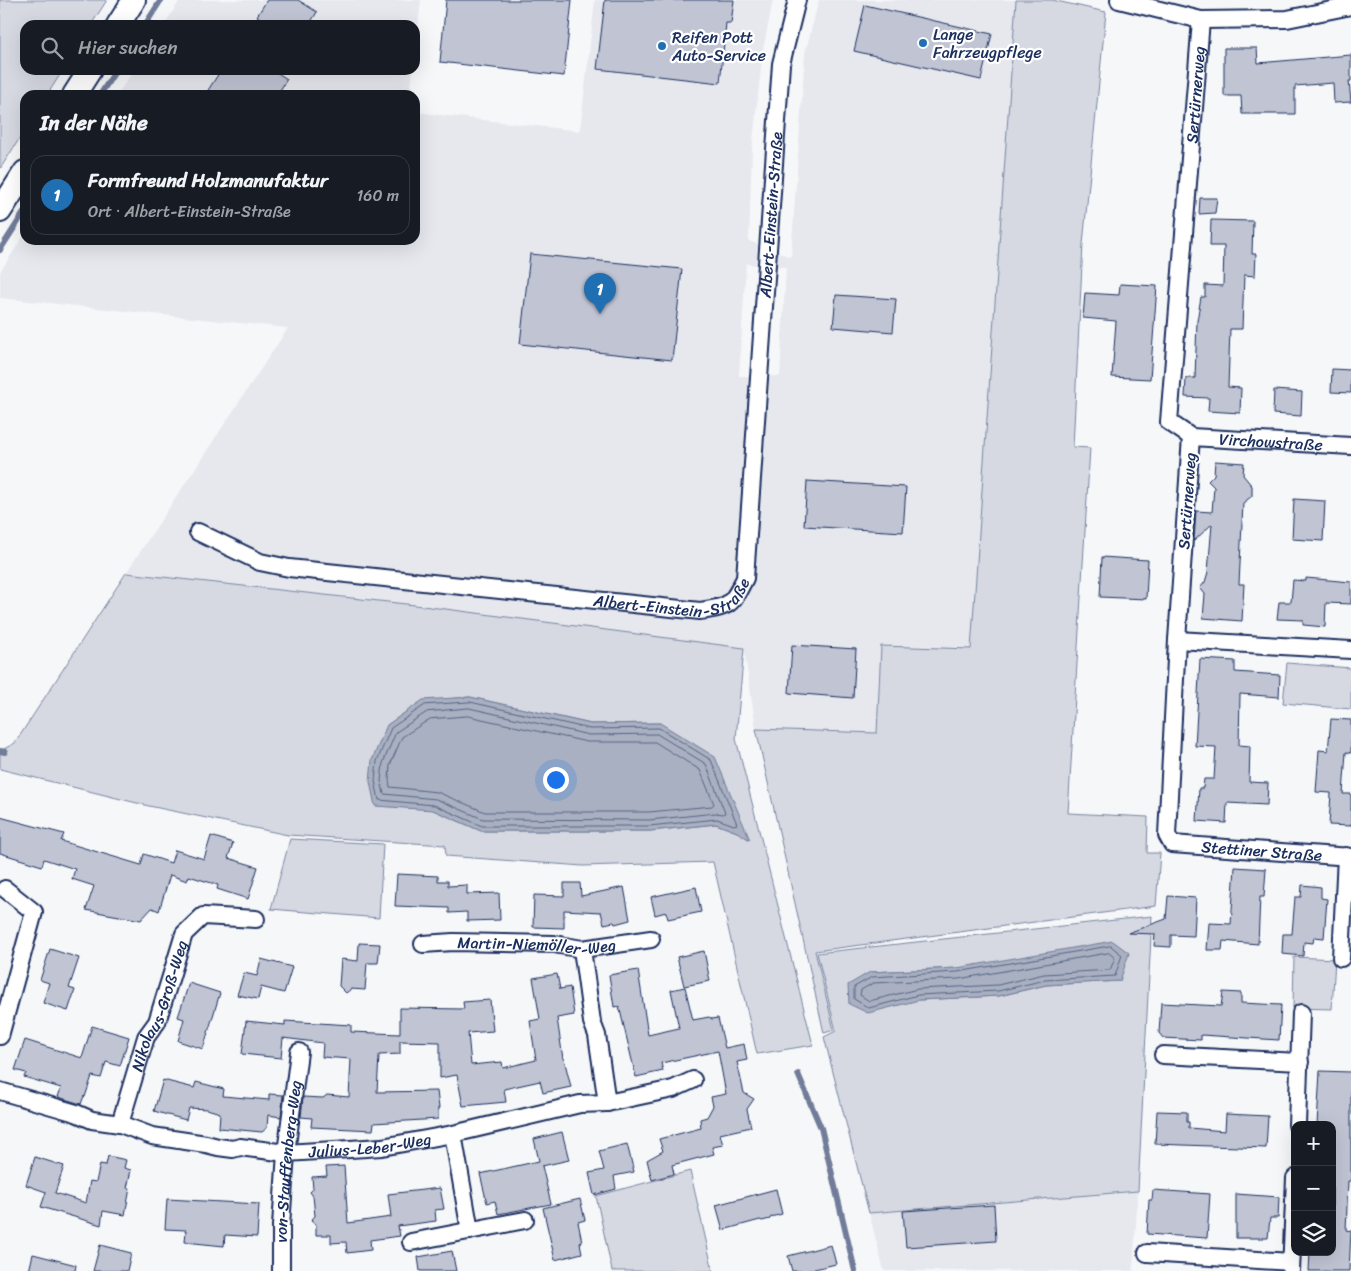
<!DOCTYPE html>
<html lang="de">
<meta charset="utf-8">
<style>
body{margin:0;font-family:Sriracha,sans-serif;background:#242831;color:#f1f3f6}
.controls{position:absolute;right:15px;bottom:15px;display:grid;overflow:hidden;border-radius:10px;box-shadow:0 5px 20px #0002}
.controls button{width:45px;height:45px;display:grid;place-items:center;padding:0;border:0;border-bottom:1px solid #363941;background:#171b24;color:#f1f3f6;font:25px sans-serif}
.you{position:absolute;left:555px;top:779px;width:18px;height:18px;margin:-12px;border:4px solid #fff;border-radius:50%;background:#1a73e8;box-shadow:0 0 0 8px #1a73e833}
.badge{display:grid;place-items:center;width:32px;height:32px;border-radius:50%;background:#1f6fb2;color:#fff;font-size:16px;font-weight:700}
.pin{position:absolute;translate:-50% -41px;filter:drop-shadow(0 1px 2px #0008)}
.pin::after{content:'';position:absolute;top:26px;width:18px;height:15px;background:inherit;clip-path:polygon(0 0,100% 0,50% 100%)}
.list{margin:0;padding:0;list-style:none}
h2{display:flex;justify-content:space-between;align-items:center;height:65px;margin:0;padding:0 20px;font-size:21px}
h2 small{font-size:16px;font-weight:400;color:#9ea1a6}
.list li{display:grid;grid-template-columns:32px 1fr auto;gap:15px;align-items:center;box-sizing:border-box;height:80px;margin:0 10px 10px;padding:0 10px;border:1px solid #363941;border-radius:15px}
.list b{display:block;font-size:19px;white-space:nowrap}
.list p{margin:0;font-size:16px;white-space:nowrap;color:#9ea1a6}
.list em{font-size:16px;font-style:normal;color:#9ea1a6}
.icon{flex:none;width:28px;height:28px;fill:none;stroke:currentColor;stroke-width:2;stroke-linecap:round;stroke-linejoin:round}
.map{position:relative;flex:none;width:1351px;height:1271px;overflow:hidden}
.search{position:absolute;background:#171b24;box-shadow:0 5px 20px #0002;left:20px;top:20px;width:400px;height:55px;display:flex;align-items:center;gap:12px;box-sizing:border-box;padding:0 18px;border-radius:15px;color:#9ea1a6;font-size:19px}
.panel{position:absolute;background:#171b24;box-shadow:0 5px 20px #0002;left:20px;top:90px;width:400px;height:155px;border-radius:15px}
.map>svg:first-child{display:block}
</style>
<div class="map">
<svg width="1351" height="1271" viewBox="0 0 1351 1271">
<rect width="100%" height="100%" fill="#f6f7f9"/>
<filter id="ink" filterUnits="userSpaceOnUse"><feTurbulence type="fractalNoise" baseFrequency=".02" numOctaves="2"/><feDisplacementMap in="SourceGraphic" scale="10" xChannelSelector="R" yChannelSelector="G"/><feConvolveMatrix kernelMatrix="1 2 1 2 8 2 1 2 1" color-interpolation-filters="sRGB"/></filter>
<g filter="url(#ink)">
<path fill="#e6e8ee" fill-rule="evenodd" d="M180,0H421L415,54V25H164Z
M595,0H773L763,50L752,150L749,241L791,257L805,53L819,0H1016L971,650L877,733L756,729L744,648L415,605L126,573L288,328L0,298V272L25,234V240H415V112L580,131ZM746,264L786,267L780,376H739Z
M134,70H413L410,95H117Z
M1138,1191L1133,1271H884L869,1213Z"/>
<path fill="#d6d9e2" stroke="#7884a0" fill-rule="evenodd" d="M0,0H107L91,25H25V70H63L47,95H25V130L0,169Z
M1016,0H1052L1106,12L1083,244L1073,447L1090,448L1068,813L1148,817L1147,853H1160L1156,906L815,951L834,1030L824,1033L756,729L877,733L881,646L971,649Z
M126,573L415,605L744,648L736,739L813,1045L757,1054L713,862L583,866L446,856L445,845L288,835L149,806L0,769V751L15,743ZM470,697L591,724L660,723L750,839L737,832L716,824L650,831H481L433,810L387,725L423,701Z
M1287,663L1351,668V709L1283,703Z
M290,839L383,844L379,918L271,909Z
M1152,916L1138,1191L869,1213L824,1037L836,1031L817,953ZM957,968L1120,981L1046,985L999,996L919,1000L870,972Z
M1294,957L1335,959L1332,1009L1293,1008Z
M690,1171L713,1271H612L596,1196Z"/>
<path fill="#a9b0c1" stroke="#707c99" d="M470,697L591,724L660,723L715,757L750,840L737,832L716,824L650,831H481L433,810L375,806L370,782L372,760L387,725L423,700Z
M1113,941L1129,953L1120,981L1046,985L999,996L919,1000L868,1013L849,1004L848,985L870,972L957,968Z"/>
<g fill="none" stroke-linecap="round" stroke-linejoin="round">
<path stroke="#546386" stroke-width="1" d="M470,702L590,729L659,728L711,760L737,824L734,825L717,819L649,826H482L434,805L379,800L375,781L377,761L391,728L425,705Z
M469,708L589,735L657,734L706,764L725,813L723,814L716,813L649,820L483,819L436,799L384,794L381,781L383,763L396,732L427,712Z
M468,716L587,742H655L700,770L714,804L712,806L649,812H485L437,792L390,787L389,780L390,765L402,737L430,719Z
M1111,946L1122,955L1115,976L1045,980L998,991L918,995L869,1008L854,999V987L872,977L957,972Z
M1109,953L1115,958L1110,970L1044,974L998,985L918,989L869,1001L860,995L861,990L873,983L958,979Z"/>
<path stroke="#707c99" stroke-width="6" d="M145,25L161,0
M100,95L116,70
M0,250L25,211
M0,751L5,752
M798,1074L821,1128L855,1271"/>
</g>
<path fill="#c0c4d3" stroke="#1b2f5e" d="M267,0H298L317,12L309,25H270L257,16Z
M446,0H572L564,76L440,62Z
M605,0H734L731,23H726L720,83L597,69Z
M865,5L992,34L981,80L854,51Z
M1224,48H1257L1258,63L1351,55V81H1349L1351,102L1334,103L1333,83L1295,86V114H1242L1241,96H1224Z
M221,70H273L287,79L277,95H205Z
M1200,198H1217L1215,213L1199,214Z
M1211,220L1253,221L1252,254H1256L1255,276L1244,275L1242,329H1230L1228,387L1241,388L1240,413L1208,411L1209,398L1185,397L1186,378H1195L1197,321L1201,297H1205V285L1223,286L1224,246H1210Z
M530,254L682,269L672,360L520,344Z
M1120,284L1157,286L1150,379L1112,377L1116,321L1083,318L1085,293L1119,295Z
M836,295L896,299L893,332L833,327Z
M1332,369L1351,370V393L1331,392Z
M1274,390L1302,392L1301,416L1273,414Z
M1215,461L1244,463L1243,475L1252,486V496L1243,503L1239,584H1244L1242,621L1203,618L1205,594L1200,588L1205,582L1208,572L1212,524L1194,541L1196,511L1212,512L1214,487L1208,481L1214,475Z
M807,481L906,487L903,532L804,526Z
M1294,499L1325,501L1323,541L1292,539Z
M1102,557L1148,560L1146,599L1100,597Z
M1306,578L1351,582V604L1326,603L1325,627L1303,625V620L1277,619L1279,602H1291L1293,580L1306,581Z
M792,645L856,649L853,698L789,693Z
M1200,659L1235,661V672L1280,675L1279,697L1240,694L1239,745L1250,746L1249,782L1268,783L1267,805L1227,803L1226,823L1197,821L1199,788H1203L1204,779H1214L1216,747L1195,746Z
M1331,719L1351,720V753L1346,752L1343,794H1351V826L1329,825L1331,793L1316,792L1319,750L1328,751Z
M0,817L64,834L61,841L141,865L144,854L171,863L175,850L204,859L211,836L233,843L228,858L258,867L248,899L217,889L218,885L189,876L187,881L170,875L159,911L152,908L141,920L86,910L94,886L72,879L75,869L44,859L42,866L0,853Z
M1235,867L1266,869L1264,897H1260L1258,944L1223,941L1222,950H1207L1209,923L1231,924Z
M397,874L438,876V881H448V886L467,885V894L499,893L500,920L467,921V912L449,913V908L395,906Z
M564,883H580L581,896L624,887L630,920L615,924L614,922L604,924L601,912L564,910V928L533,927L534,895L564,896Z
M1302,885L1321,887V898L1327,899L1324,938L1314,937L1313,943L1304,942L1303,956L1282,954L1283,934H1292L1295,897H1301Z
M696,887L701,912L668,919L666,912L655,915L651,897Z
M1168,896L1196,898L1194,936L1171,935V947L1154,946L1155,934L1128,933L1166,919Z
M359,943L380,944L378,963H367L365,990L351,989L346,993L339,986L341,959L358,961Z
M50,949L79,958L69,988L75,990L68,1011L43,1003L49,983L40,980Z
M704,951L710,981L684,986L677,957Z
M261,959L292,967L284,993L261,987L258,999L237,995L244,973L257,976Z
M638,970L648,1035L679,1028L671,990L685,987L693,1020L709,1017L712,1019L718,1018L725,1048L744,1044L747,1060L737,1062L744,1093L754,1099L747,1109L751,1127L720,1134L723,1145L712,1147L714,1154L672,1165L674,1174L652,1180L647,1160L663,1151L659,1139L701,1128L700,1119L707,1117L713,1106L711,1097L726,1094L718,1051L661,1063L663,1071L636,1077L619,1006L614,1007L609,975Z
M557,974L560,989L570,987L574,1015L557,1018L563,1059H564L571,1087L543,1093L540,1081L504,1089L506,1102L463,1106L457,1075L440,1078V1042L400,1041V1054L379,1055L377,1092L437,1091L439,1108H438V1119L374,1123L373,1130L311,1127L312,1118L301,1117L303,1097L323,1098L327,1095L349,1097L351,1059L322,1057L323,1043L283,1038L281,1058L242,1054L246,1021L285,1025V1021L351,1025V1032L400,1034V1008L464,1009L463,1002L490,1000L493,1031L468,1033L471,1065L502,1062L503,1068L536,1060L530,1021L540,1019L533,978Z
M189,983L220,993L203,1049L178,1041L184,1019L178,1017Z
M1223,992L1241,993V1003L1281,1005L1279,1040L1201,1035V1040L1163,1038L1159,1033L1161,1003L1221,1006Z
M92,1026L129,1037L120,1066L106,1062L101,1078L92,1076L85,1097L84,1096L81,1104L58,1097L61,1088L24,1077L26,1073L15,1070L25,1040L82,1058Z
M1320,1071L1351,1072V1181H1348L1346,1230L1351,1231L1349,1271H1309L1310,1252H1332V1125H1317Z
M163,1080L194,1088L196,1082L224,1089L223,1096L269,1100V1094L283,1095L281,1117L268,1115L267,1128L262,1132L219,1128L220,1113L207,1109L189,1108L186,1120L164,1114L154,1111Z
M1157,1111L1187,1112V1122H1189V1128L1225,1131L1226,1114L1268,1116L1266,1148L1155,1144Z
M562,1132L569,1160L542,1166L551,1204L498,1214L495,1201L487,1203L480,1174L539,1161L534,1139Z
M627,1144L634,1172L614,1176L616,1189L594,1195L589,1173L604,1170L599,1151Z
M108,1156L126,1160L124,1168L131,1170L127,1188H130L125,1215L103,1211L101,1225L41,1207L46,1192L26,1185L35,1157L64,1166L55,1193L86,1203L90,1181L96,1182L100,1164L106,1165Z
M344,1166L348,1223L391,1217L388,1194L440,1188L444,1209L435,1210L436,1221L398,1226L400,1236L370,1240L371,1250L347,1253L346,1242L331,1243V1235H316V1224L311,1220L315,1216L313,1196L310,1192L313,1189L312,1177L327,1176L326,1167Z
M776,1189L782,1214L771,1217L770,1219L762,1221L760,1220L723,1230L716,1205Z
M1153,1190L1210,1194L1207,1238L1147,1234L1149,1200H1152Z
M1236,1194L1279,1197L1278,1218H1270L1268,1238H1236Z
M167,1199L259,1204L257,1237L225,1235L224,1246L185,1242L186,1230L165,1229Z
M580,1199L585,1220L578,1222L582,1242L580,1243L582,1253L555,1260L543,1208Z
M994,1205L996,1241L906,1247L903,1211Z
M100,1245L131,1253L127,1271H93Z
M831,1245L836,1264L806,1271H792L788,1256Z
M452,1251L456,1271H420L418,1257Z
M33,1254L76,1265L75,1271H29Z"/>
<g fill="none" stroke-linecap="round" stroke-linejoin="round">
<defs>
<g id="street">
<path d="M1119,0L1201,20L1287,19L1351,6"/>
<path id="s1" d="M1191,437L1177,640L1167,835L1172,844L1351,857"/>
<path id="s2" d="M1191,437L1169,422L1201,20"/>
<path id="s3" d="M1191,437L1351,446"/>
<path id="s4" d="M198,532L260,562L289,568L700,611C731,606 731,606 745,578L781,64L797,0"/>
<path d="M1177,640L1351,650"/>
<path id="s5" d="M423,944L453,942L554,944L582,949L651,939"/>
<path d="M582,949L592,1022L597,1035L607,1103"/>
<path d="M1341,958L1346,856"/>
<path d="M0,1036L34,912L5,889"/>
<path d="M1163,1055L1300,1062"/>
<path id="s6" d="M0,1091L76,1113L92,1120L120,1124L152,1136L206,1144L218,1147L233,1149L240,1147L286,1153L382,1147L453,1134L580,1104L607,1103L673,1089L693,1080"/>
<path id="s7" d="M120,1124L146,1037L157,1022L184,934L203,916L256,919"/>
<path d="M1297,1125L1301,1013"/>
<path d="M453,1134L470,1231"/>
<path d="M411,1242L525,1220"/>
<path d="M1147,1253L1291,1262"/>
<path id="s8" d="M281,1271V1226L286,1153L299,1052"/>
<path d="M1291,1271L1295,1178"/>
</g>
<path id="secondary" d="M118,25L134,0
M74,95L90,70
M0,211L25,172"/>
</defs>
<use href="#street" stroke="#1b2f5e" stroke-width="20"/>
<use href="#secondary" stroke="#1b2f5e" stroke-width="26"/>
<use href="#street" stroke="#fff" stroke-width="16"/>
<use href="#secondary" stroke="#fff" stroke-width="22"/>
</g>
</g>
<g fill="#1f6fb2" stroke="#fff" stroke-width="2">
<circle cx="923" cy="43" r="5"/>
<circle cx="662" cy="46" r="5"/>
</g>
<g text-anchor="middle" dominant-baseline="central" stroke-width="4.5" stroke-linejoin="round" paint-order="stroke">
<g font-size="16" fill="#1b2f5e" stroke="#fff" text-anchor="start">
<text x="933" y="34">Lange<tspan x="933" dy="18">Fahrzeugpflege</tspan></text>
<text x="672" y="37">Reifen Pott<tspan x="672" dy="18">Auto-Service</tspan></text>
</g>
<g font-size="16" fill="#1b2f5e" stroke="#fff">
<text stroke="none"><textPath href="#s2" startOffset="355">Sertürnerweg</textPath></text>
<text stroke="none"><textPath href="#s4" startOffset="936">Albert-Einstein-Straße</textPath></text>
<text stroke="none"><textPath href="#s3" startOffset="80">Virchowstraße</textPath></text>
<text transform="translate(1187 501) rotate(-86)">Sertürnerweg</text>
<text stroke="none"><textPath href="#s4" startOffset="488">Albert-Einstein-Straße</textPath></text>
<text stroke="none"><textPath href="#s1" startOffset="499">Stettiner Straße</textPath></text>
<text stroke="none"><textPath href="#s5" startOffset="114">Martin-Niemöller-Weg</textPath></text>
<text stroke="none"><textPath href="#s7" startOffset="125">Nikolaus-Groß-Weg</textPath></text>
<text stroke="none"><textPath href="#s6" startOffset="379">Julius-Leber-Weg</textPath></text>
<text stroke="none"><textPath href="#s8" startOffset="110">von-Stauffenberg-Weg</textPath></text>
</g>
</g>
</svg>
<div class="controls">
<button>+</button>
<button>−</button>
<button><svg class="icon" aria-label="layers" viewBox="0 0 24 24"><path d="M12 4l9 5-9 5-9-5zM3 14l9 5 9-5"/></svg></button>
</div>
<div class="you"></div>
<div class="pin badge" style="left:600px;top:314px">1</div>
<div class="search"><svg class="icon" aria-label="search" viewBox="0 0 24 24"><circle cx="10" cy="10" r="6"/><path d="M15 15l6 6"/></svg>Hier suchen</div>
<section class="panel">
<h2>In der Nähe<small></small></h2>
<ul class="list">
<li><span class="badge">1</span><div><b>Formfreund Holzmanufaktur</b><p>Ort · Albert-Einstein-Straße</p></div><em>160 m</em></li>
</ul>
</section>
</div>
